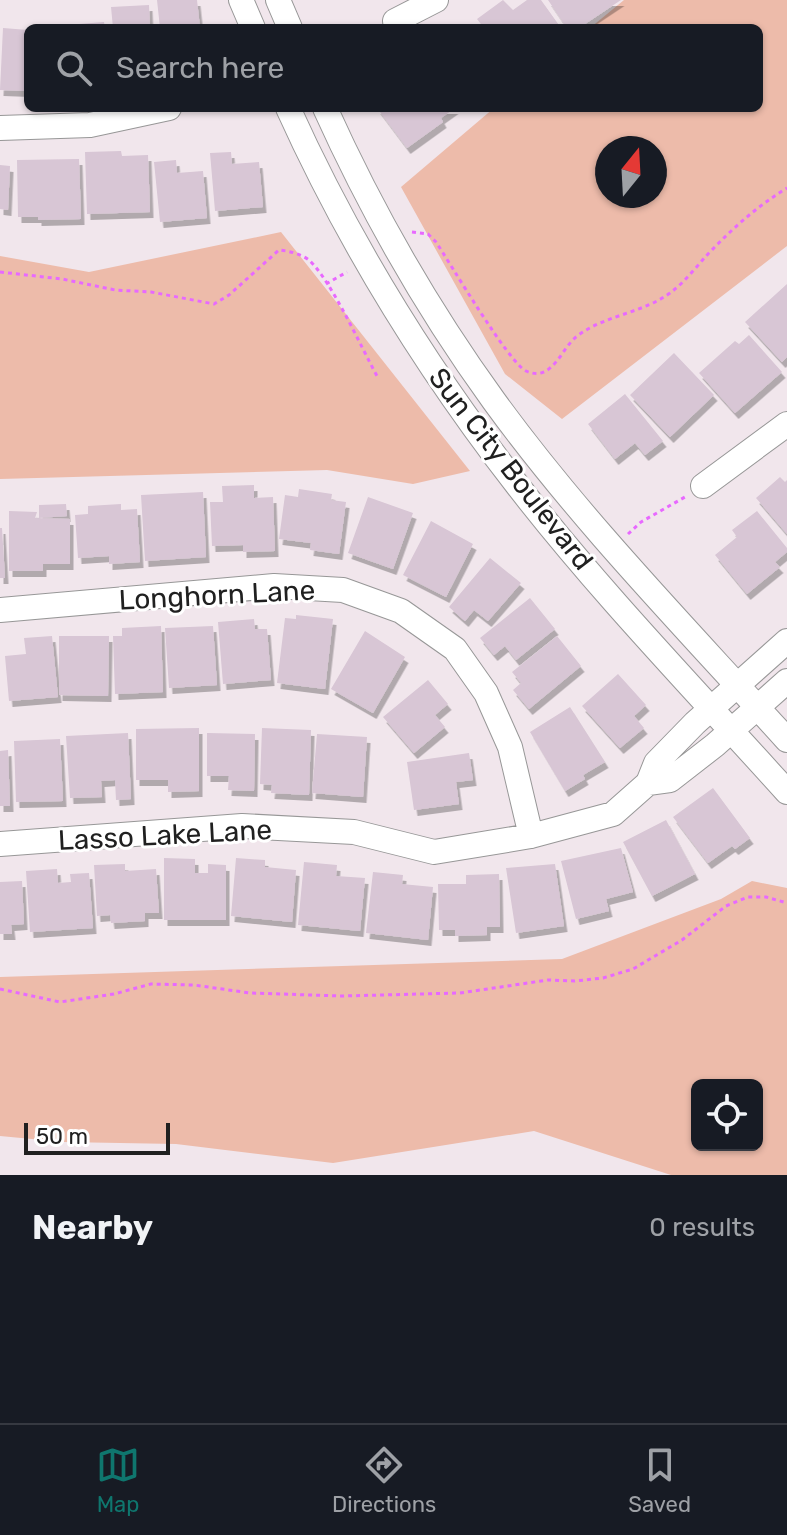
<!DOCTYPE html>
<style>
body{margin:0;font-family:Rubik,sans-serif;background:#20242c;color:#f1f3f6}
.controls{position:absolute;right:24px;bottom:24px;display:grid;overflow:hidden;border-radius:12px;box-shadow:0 2px 6px #0004}
.controls button{width:72px;height:72px;display:grid;place-items:center;padding:0;border:0;border-bottom:2px solid #363941;background:#171b24;color:#f1f3f6;font:40px sans-serif}
.compass{position:absolute;left:595px;top:136px;width:72px;height:72px;border-radius:50%;background:#171b24;box-shadow:0 2px 6px #0004;rotate:18deg}
.scale{position:absolute;left:24px;bottom:20px;width:146px;box-sizing:border-box;padding-left:8px;border:4px solid #202020;border-top:0;font-size:22px;line-height:28px;white-space:nowrap;color:#202020;-webkit-text-stroke:6px #fff;paint-order:stroke}
.list{margin:0;padding:0;list-style:none}
h2{display:flex;justify-content:space-between;align-items:center;height:104px;margin:0;padding:0 32px;font-size:34px}
h2 small{font-size:26px;font-weight:400;color:#9ea1a6}
.icon{flex:none;width:44px;height:44px;fill:none;stroke:currentColor;stroke-width:2;stroke-linecap:round;stroke-linejoin:round}
.map{position:relative;flex:none;width:787px;height:1175px;overflow:hidden}
.search{position:absolute;background:#171b24;box-shadow:0 2px 6px #0004;left:24px;right:24px;top:24px;height:88px;display:flex;align-items:center;gap:20px;box-sizing:border-box;padding:0 28px;border-radius:12px;color:#9ea1a6;font-size:30px}
.sheet{height:248px;background:#171b24}
nav{display:flex;justify-content:space-around;align-items:center;box-sizing:border-box;height:112px;border-top:2px solid #363941;background:#171b24;font-size:22px;color:#9ea1a6}
nav a{display:grid;justify-items:center;gap:4px}
nav .on{color:#0f766e}
.map>svg:first-child{display:block}
</style>
<div class="map">
<svg width="787" height="1175" viewBox="0 0 787 1175">
<defs>
<filter id="shadow"><feDropShadow dx="3.5" dy="6" stdDeviation="0" flood-color="#0004"/></filter>
</defs>
<rect width="100%" height="100%" fill="#f1e6ec"/>
<path fill="#edbbaa" fill-rule="evenodd" d="M624,0H787V246L562,419L505,374L401,187L494,108H759V28H590ZM607,148H655V196H607Z
M281,232L470,471L413,484L327,470L0,479V256L89,272Z
M752,881L787,888V1175H671L534,1131L333,1163L176,1144L64,1142L0,1136V977L562,959L721,899ZM757,1085V1145H697V1085Z"/>
<path fill="#d8c6d5" filter="url(#shadow)" d="M157,0H197L200,28H160Z
M503,0L513,10L527,0H541L561,28H484L477,19Z
M548,0H621L579,28H567Z
M149,5L150,28H113L111,7Z
M104,22L105,28H54V26Z
M3,28L28,30L27,91L0,90Z
M377,108H455L441,118L443,122L407,148Z
M121,151L122,156L148,155L150,212L87,214L85,152Z
M231,152L232,164L259,162L263,207L215,211L210,153Z
M79,159L81,219L38,220V217H18L17,160Z
M176,160L177,173L203,171L207,218L160,222L154,162Z
M0,165L10,166L8,210L0,209Z
M787,284V357L782,362L745,322Z
M749,335L782,372L735,413L699,373L735,341L739,344Z
M674,353L714,395L670,437L630,395Z
M625,394L663,441L645,455L635,443L615,459L588,424Z
M780,477L785,482L787,480V534L756,498Z
M254,485V498L273,497L275,551L243,552V545L212,546L210,502H223L222,486Z
M299,489L332,494L331,500L346,502L339,554L310,550L311,543L279,539L285,495L298,497Z
M203,492L206,557L145,561L141,495Z
M368,497L413,513L393,569L348,553Z
M66,504L67,516L39,518V505Z
M121,504V510L137,509L140,562L109,564V556L78,558L75,515L88,514V506Z
M9,511L37,512L35,518L70,519V564H43V571H9Z
M757,511L787,548V552L775,562L780,567L747,594L715,555L737,537L732,530Z
M431,521L473,544L446,597L403,575Z
M0,528H2L5,578H0Z
M490,558L521,583L488,621L474,610L465,621L449,607Z
M530,598L555,629L516,660L505,646L494,655L480,638Z
M296,615L333,619L325,689L277,683L285,618L296,619Z
M254,619L255,629H267L271,680L223,684L218,622Z
M161,626L163,692L115,694L113,636H122V628Z
M213,626L217,685L169,688L165,628Z
M365,631L405,657L373,713L331,689Z
M52,636L58,697L9,701L5,656L26,654L24,638Z
M59,636H109L108,696L59,695Z
M557,636L581,666L529,709L513,690L521,683L512,672Z
M618,674L646,705L634,716L644,728L620,748L582,706Z
M428,680L448,704L435,715L445,727L414,753L383,717Z
M570,707L605,762L583,775L585,779L565,791L530,732Z
M199,728V791L168,792V780H136V729Z
M262,728L311,730L309,795L271,793L272,785L260,784Z
M128,733L131,799L116,800L115,780L101,781L102,797L70,798L66,736Z
M207,733L255,734L254,791L228,790L229,776H207Z
M317,734L367,737L363,797L312,793Z
M60,739L63,801L16,802L14,741Z
M8,750L10,806H0V751Z
M469,753L473,780L456,782L459,804L414,810L407,762Z
M713,788L750,838L735,849L732,846L708,863L673,817Z
M666,820L695,874L652,896L623,842Z
M621,848L633,892L606,899L609,911L576,919L561,861Z
M164,858L195,859V873H208V864L226,865V920H164Z
M236,858L265,860V867L296,870L292,922L231,916Z
M304,862L337,865L336,876L365,878L360,931L298,925Z
M125,864V871L156,869L159,913H145V921L111,923L110,915L97,916L94,865Z
M555,864L564,926L516,933L506,868Z
M57,869L58,883L71,882L70,874L89,873L93,928L30,932L26,871Z
M373,872L403,875L402,884L433,887L428,940L366,933Z
M499,874L500,927H487V935L455,936V930H439L438,884H466V875Z
M22,881L24,924L11,925L12,934H0V882Z"/>
<g fill="none" stroke-linecap="round" stroke-linejoin="round">
<defs>
<path id="minor" d="M241,0L253,28
M278,0L290,28
M395,21L436,0
M288,108C349,243 427,369 518,486C601,593 697,692 787,792
M325,108C371,210 428,310 494,401C582,522 687,629 787,740
M0,128L90,125L169,108
M703,486L787,424
M0,610L274,586L343,590L401,611L455,649L486,693L510,747L531,836
M648,783L670,780L715,745L787,681
M0,844L242,826L354,832L434,852L531,836L613,814L648,783L656,763L695,723L787,641"/>
</defs>
<use href="#minor" stroke="#979797" stroke-width="26"/>
<path stroke="#e869ff" stroke-width="3" stroke-dasharray="4 4" stroke-linecap="butt" d="M412,232L428,234L436,242C450,263 509,363 526,371C552,383 561,349 576,337C604,315 641,314 670,293C684,283 696,267 708,254C733,228 756,207 787,188
M0,272L62,279L115,290L151,292L214,304L229,295L279,250C289,251 301,254 309,260C331,280 361,347 377,376
M326,284L347,272
M628,534L641,522L685,497
M0,989L60,1002L114,994L151,984L194,985L250,993L342,996L460,993L548,980L575,981L603,978L633,969L682,940L726,906L748,897H766L787,903"/>
<use href="#minor" stroke="#fff" stroke-width="24"/>
</g>
<g text-anchor="middle" dominant-baseline="central" stroke-width="6" stroke-linejoin="round" paint-order="stroke">
<g font-size="28" fill="#202020" stroke="#fff">
<text transform="translate(511 469) rotate(52)">Sun City Boulevard</text>
<text transform="translate(217 595) rotate(-3)">Longhorn Lane</text>
<text transform="translate(165 835) rotate(-3)">Lasso Lake Lane</text>
</g>
</g>
</svg>
<div class="controls">
<button><svg class="icon" aria-label="locate" viewBox="0 0 24 24"><circle cx="12" cy="12" r="6"/><path d="M12 2v4M12 18v4M2 12h4M18 12h4"/></svg></button>
</div>
<svg class="compass" viewBox="-18 -18 36 36"><path d="M0-13l5 13h-10z" fill="#e53935"/><path d="M0 13l5-13h-10z" fill="#9ea1a6"/></svg>
<div class="scale">50 m</div>
<div class="search"><svg class="icon" aria-label="search" viewBox="0 0 24 24"><circle cx="10" cy="10" r="6"/><path d="M15 15l6 6"/></svg>Search here</div>
</div>
<section class="sheet">
<h2>Nearby<small>0 results</small></h2>
<ul class="list">
</ul>
</section>
<nav>
<a class="on"><svg class="icon" aria-label="map" viewBox="0 0 24 24"><path d="M3 6l6-2 6 2 6-2v14l-6 2-6-2-6 2zM9 4v14M15 6v14"/></svg>Map</a>
<a><svg class="icon" aria-label="directions" viewBox="0 0 24 24"><path d="M12 3l9 9-9 9-9-9zM9 14v-3h6M13 9l2 2-2 2"/></svg>Directions</a>
<a><svg class="icon" aria-label="saved" viewBox="0 0 24 24"><path d="M7 4h10v16l-5-4-5 4z"/></svg>Saved</a>
</nav>
